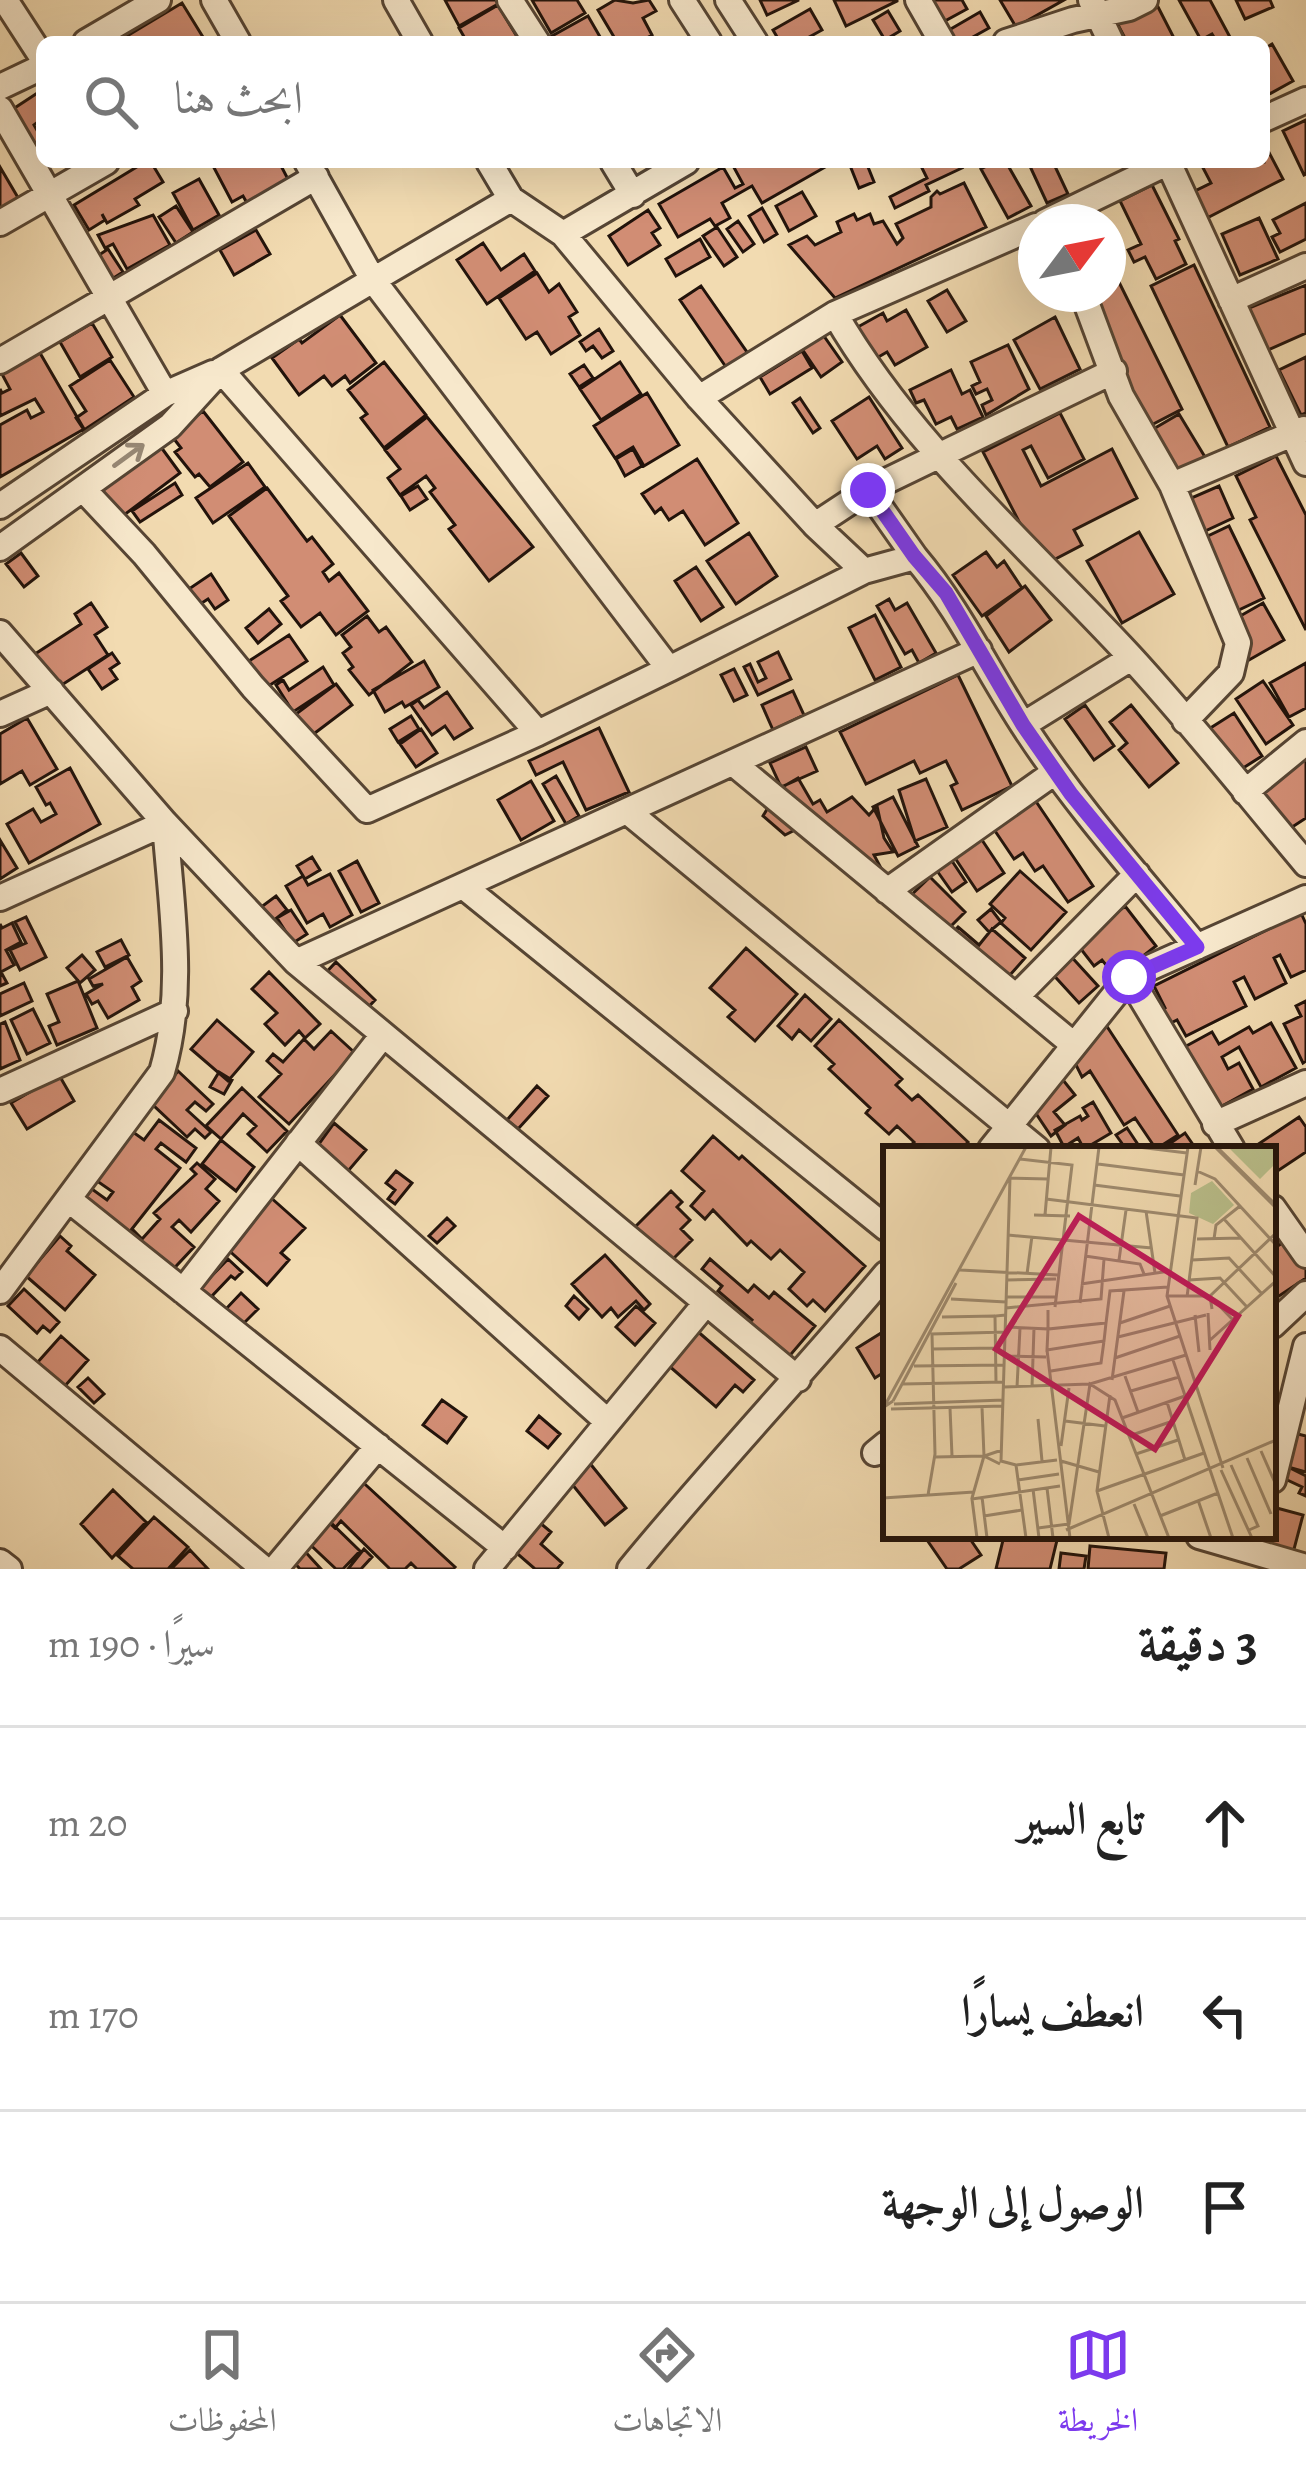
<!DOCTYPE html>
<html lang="ar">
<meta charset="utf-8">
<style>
body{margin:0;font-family:Alegreya,Amiri,serif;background:#f6f6f6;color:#222;direction:rtl}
.compass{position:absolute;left:1018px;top:204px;width:108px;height:108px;border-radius:50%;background:#fff;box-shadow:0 12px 48px #0002;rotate:58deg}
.stop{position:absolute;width:36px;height:36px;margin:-27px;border:9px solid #7c3aed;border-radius:50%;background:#fff}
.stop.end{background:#7c3aed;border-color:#fff;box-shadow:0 3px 12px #0008}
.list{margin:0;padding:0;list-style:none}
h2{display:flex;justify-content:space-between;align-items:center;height:156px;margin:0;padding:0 48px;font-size:51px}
h2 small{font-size:39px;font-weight:400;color:#767676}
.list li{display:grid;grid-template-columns:78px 1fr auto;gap:36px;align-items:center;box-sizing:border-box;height:192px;padding:0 48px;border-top:3px solid #e0e0e0}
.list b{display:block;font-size:45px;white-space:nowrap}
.list em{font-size:39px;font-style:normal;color:#767676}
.icon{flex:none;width:66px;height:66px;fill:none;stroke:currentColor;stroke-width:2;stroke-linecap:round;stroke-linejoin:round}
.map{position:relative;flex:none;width:1306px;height:1569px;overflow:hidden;direction:ltr}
.search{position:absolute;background:#fff;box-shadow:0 12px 48px #0002;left:36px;right:36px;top:36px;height:132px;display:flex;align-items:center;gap:30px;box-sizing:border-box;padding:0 42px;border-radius:18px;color:#767676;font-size:45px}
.sheet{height:732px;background:#fff}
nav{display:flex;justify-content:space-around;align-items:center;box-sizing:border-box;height:168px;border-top:3px solid #e0e0e0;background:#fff;font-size:33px;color:#767676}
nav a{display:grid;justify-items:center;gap:6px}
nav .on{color:#7c3aed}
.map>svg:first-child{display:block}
</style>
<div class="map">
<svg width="1306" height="1569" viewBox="0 0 1306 1569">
<rect width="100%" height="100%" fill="#f2dbb1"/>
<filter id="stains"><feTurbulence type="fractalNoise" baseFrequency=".00167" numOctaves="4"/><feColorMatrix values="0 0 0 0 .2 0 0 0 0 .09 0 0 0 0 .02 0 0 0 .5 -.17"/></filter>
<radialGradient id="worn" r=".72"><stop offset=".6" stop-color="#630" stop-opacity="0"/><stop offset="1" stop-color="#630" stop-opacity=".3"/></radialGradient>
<path fill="#d18d74" stroke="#22130b" stroke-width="3" d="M445,0H496L498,4L459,26Z
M532,0H577L585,13L551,33Z
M615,0L633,3L649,0L656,11L643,18L652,35L640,42H617L598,10Z
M760,0H799L767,15Z
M834,0H897V1L846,26Z
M926,0H962L967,9L943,22Z
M1000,0H1064L1016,27Z
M1179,0H1210L1231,39L1217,42L1212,34L1201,40Z
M1236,0H1270L1273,7L1245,19Z
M182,3L206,42H124L122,39Z
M1156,3L1176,42H1127L1117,23Z
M498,5L519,40L467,42L459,28Z
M810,9L822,30L800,42H780L773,30Z
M888,11L900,31L885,40L873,20Z
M980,12L989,28L964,42H956L949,30Z
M588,16L603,42H556L552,36Z
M1272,44L1293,81L1264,97V49Z
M42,90V119L34,125L42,139L29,147L7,113Z
M1306,120V174L1304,175L1283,131Z
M1264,143L1283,179L1207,218L1193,192L1211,183L1201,164L1264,162Z
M145,162H151L163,182L135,199L139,205L107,223L102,214L105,220L89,230L74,205Z
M211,162H279L289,181L247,203L243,196L232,202Z
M731,162H825L827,166L762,203L752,186L722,203L730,218L715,226L710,219L678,237L659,204L723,167L735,188L743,184Z
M866,162L874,182L859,188L849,163Z
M919,162H958L962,168L926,185L929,191L895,208L890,197L927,178Z
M994,162H1006L1031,206L1008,218L981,169Z
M1028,162H1053L1068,194L1047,203Z
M0,167L20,201L0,213Z
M199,179L219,215L193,230L173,193Z
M964,183L986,227L835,298L789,245L807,236L815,245L841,232L837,222L854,214L857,220L870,214L874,224L883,221L897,244L903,238L896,224L931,207V197L937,191L940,194Z
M1152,185L1179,239L1175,241L1186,264L1156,279L1145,257L1134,262L1128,250L1141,244L1120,201Z
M802,192L816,216L789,231L776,206Z
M1306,203V239L1280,252L1272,237L1280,233L1273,220Z
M176,206L193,232L176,243L159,217Z
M762,208L777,234L764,242L749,216Z
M648,210L660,228L652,233L660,245L628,265L609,236Z
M153,215L170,245L127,269L113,244L105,248L98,235Z
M1259,218L1278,259L1240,275L1222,234Z
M738,221L754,244L743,252L727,229Z
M717,227L737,257L724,266L703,236Z
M256,230L270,254L234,275L220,250Z
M700,239L710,257L676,276L666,259Z
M483,243L501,270L524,254L535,271L487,304L457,260Z
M108,249L123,272L112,279L96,257Z
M1108,260L1182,409L1136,433L1079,294H1108Z
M1194,265L1270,427L1228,447L1151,286Z
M537,273L549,292L559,284L577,312L569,317L580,335L551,354L537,332L526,339L499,298Z
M1306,285V333L1268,350L1249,308Z
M701,286L749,355L728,370L680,300Z
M947,290L966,321L947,332L928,301Z
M906,310L927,347L895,365L887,352L875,359L856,328L883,313L887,321Z
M340,315L376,363L350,383L345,376L332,386L324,376L299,395L272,358L299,339L302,343Z
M1055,317L1080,369L1040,389L1014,340Z
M92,323L112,357L80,377L60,342Z
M599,329L613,351L602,358L593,346L586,351L580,342Z
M819,329L842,362L821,377L798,343Z
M1008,345L1029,389L986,415L982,405L992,400L987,389L976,394L972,386L980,382L971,362Z
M802,351L812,368L770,394L760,377Z
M40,353L84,429L0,477V425L27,410L31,418L43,412L35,399L0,416V389L2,393L10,389L2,374Z
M1306,357V413L1301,415L1279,370Z
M110,360L134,397L84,430L76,418L86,411L70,386Z
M384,362L426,415L384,448L361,418L367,414L348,390Z
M620,362L641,394L601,420L580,389Z
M584,365L593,378L579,387L570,374Z
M951,370L962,394L970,390L983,417L957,429L951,417L936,424L924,400L916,403L910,390Z
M647,393L679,445L644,466L633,447L615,458L594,426Z
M869,397L902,448L885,459L877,446L857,459L832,421Z
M800,398L820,428L813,433L793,403Z
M203,411L243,462L210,487L199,474L195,477L175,452L181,448L171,435Z
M1060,413L1084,459L1048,478L1031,446L1023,450L1041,486L1112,449L1137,498L1074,530L1082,545L1042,566L983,452Z
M1179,414L1205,457L1176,474L1150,431Z
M427,417L533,547L489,581L449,529L455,525L430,492L435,488L426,476L400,495L388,478L400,469L385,450Z
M158,443L180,473L116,521L93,491Z
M633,449L642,466L625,476L616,459Z
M1276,456L1306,515V630L1250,520L1256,517L1236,476Z
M697,459L738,523L705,545L683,511L669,520L661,508L655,513L642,494Z
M248,463L265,487L213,523L196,498Z
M175,483L182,495L140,522L132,511Z
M418,486L427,499L410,510L401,496Z
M1219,486L1233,518L1203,532L1189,499Z
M267,488L307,541L312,537L333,564L323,572L329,581L339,573L368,611L336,635L320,613L301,627L281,601L288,596L229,516Z
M1229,526L1264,598L1224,617L1189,545Z
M1139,532L1174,594L1122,623L1087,561Z
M749,533L777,576L736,604L707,561Z
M986,552L997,567L1004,561L1022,588L982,616L953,575Z
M21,553L38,576L24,587L6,564Z
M696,567L723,607L701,621L675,581Z
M211,574L228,600L215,609L208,599L194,608L183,593Z
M1025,586L1051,620L1009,652L986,616Z
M889,599L895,610L907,603L936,653L919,663L912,650L905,654L877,606Z
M91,603L107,627L95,635L108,655L54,690L32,656L81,624L75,614Z
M1263,603L1284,640L1249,660L1228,623Z
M269,609L281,624L258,643L246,628Z
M875,615L901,667L875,680L849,628Z
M367,616L379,632L386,627L412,662L369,695L349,670L353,667L343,653L351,647L342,635Z
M289,635L307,661L267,687L249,661Z
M778,652L791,679L758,695L744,667L750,664L758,682L766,678L758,662Z
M112,653L119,663L110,669L117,679L102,689L88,669Z
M424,661L439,687L405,707L402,702L385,712L373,690Z
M1306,663V708L1289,717L1270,683Z
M323,667L334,685L293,712L276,685L283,680L289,690Z
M734,669L747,695L734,701L721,675Z
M958,675L1012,786L962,810L951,786L957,783L946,761L920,773L914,761L866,784L840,732Z
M1263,681L1293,725L1266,744L1236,699Z
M336,684L352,705L307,739L292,717Z
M793,691L804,715L773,730L762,705Z
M447,692L472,728L454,739L445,726L432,735L411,705L418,700L424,708Z
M1085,705L1114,746L1094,760L1065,719Z
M1131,705L1178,763L1149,787L1119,750L1127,743L1110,722Z
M1234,713L1262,756L1229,777L1201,734Z
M411,716L419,729L398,742L390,729Z
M27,718L57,769L30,785L22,771L0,784V734Z
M599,728L629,792L586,810L563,762L536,775L529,761Z
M421,729L437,753L416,767L400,744Z
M806,747L817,771L781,787L770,763Z
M1303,758L1306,762V818L1283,833L1254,790Z
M70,768L100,824L29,863L7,824L33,809L41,822L56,814L50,803L46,805L36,787Z
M556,776L579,816L566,824L543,784Z
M798,778L813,804L820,800L827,812L852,797L869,815L877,806L884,838L893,852L874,855L882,870L872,881L795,830L785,835L763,816L779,789Z
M926,779L947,827L915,841L899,790Z
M531,781L554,821L521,840L498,800Z
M893,797L918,846L898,856L873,807Z
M1035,800L1093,886L1068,902L1043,866L1035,871L1023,853L1014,859L993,828Z
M980,837L1004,873L977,891L953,855Z
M0,840L17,868L0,879Z
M312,857L320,870L305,879L297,866Z
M950,858L966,882L952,892L935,868Z
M357,861L379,903L361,912L339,871Z
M1020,871L1066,912L1031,950L1001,923L1005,918L990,904Z
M330,874L352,915L330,927L323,914L307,923L286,886L303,876L308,885Z
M930,877L965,912L939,938L904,902Z
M276,896L287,910L264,928L253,913Z
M1125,906L1156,946L1116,977L1102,960L1094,966L1077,944Z
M991,909L1001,922L989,932L978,920Z
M291,910L307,934L293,943L277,918Z
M1301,913L1306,924V970L1291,977L1280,955L1274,958L1286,983L1255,999L1244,977L1234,982L1246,1006L1186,1036L1177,1020L1161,1028L1154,1014L1165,1008L1154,986Z
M26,917L46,957L20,970L10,950L26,943L15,922Z
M12,923L21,942L6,950L14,965L1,972L7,983L0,986V924L2,928Z
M958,927L979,945L992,929L1025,958L1002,984L949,937Z
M121,940L129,955L105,967L97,952Z
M746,948L797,994L755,1041L728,1017L735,1010L710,988Z
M1067,952L1098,986L1079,1003L1048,969Z
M82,955L95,970L80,983L67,968Z
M127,957L141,981L132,987L139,1000L108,1018L98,1001L92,1004L86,994L103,984L93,986L89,979Z
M336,962L375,1000L359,1017L319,980Z
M269,972L320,1024L305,1038L299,1031L285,1045L265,1024L277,1013L252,989Z
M78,981L97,1028L57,1045L49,1026L59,1022L47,994Z
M24,983L32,1001L0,1016V994Z
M805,995L831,1019L811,1041L799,1030L792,1039L778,1026Z
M1306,1001V1061L1303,1063L1284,1024L1301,1016L1296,1006Z
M33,1009L50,1043L27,1054L11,1020Z
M217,1020L253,1052L228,1081L191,1049Z
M839,1020L902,1079L896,1085L912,1100L918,1095L968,1142L962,1149H908L914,1142L897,1126L889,1134L866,1113L870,1108L829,1069L834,1064L815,1046Z
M5,1022L20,1060L0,1069V1024Z
M1271,1023L1296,1068L1261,1087L1239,1047L1222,1057L1228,1069L1239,1063L1253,1089L1213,1111L1179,1050L1212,1032L1219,1044L1249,1027L1253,1033Z
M1106,1025L1178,1135L1156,1149L1135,1118L1124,1125L1090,1071L1082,1077L1070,1053Z
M331,1031L355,1053L289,1124L259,1097L281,1074L267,1061L273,1054L283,1062L304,1039L314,1049Z
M178,1071L213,1104L206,1111L195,1102L187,1110L211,1132L205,1138L195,1129L187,1137L152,1104Z
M219,1072L232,1080L224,1094L210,1087Z
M59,1075L74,1101L27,1129L11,1103Z
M1063,1080L1075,1095L1054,1112L1065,1125L1051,1136L1031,1106Z
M537,1086L548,1096L518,1129L507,1120Z
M242,1088L287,1131L267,1152L248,1134L256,1126L243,1114L221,1139L206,1126Z
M1093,1102L1111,1133L1084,1149L1078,1138L1064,1147L1055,1130L1080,1116L1082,1120L1088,1116L1083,1108Z
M1299,1117L1306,1127V1152L1273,1174V1149H1251Z
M159,1120L196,1148L186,1162L161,1143L156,1149L180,1168L124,1239L75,1212L92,1189L107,1200L113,1192L97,1181L133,1132L144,1140Z
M334,1123L366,1150L337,1184L308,1159Z
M1127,1128L1141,1149H1126L1116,1135Z
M1185,1133L1196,1149H1162Z
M713,1136L739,1159L742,1156L865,1266L825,1311L813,1300L807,1306L789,1289L804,1272L780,1250L771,1259L751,1241L747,1245L713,1210L705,1219L691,1206L704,1191L682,1171Z
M221,1140L254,1167L236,1191L202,1164Z
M197,1163L215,1179L206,1189L219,1201L191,1232L179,1220L172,1227L194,1247L164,1279L124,1242L134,1231L142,1239L160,1219L154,1213L196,1174L191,1169Z
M396,1171L412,1183L395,1204L388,1199L395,1190L386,1183Z
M671,1191L682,1202L677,1207L690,1220L681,1229L692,1240L662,1270L627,1235Z
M269,1196L305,1228L281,1253L289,1260L267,1285L224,1246Z
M447,1218L455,1226L437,1243L429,1236Z
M60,1236L71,1246L67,1251L95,1275L65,1310L26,1276Z
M1290,1238L1306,1263V1278L1273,1300V1249Z
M605,1255L650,1304L644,1310L636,1301L618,1317L611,1308L602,1317L572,1284Z
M228,1259L242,1272L235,1279L231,1276L212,1296L226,1309L241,1293L258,1309L237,1330L196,1292Z
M710,1259L748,1292L754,1285L769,1298L774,1292L815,1326L781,1366L741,1332L752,1320L718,1291L722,1286L702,1269Z
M24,1289L59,1322L50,1332L43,1326L37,1333L8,1306Z
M574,1296L588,1309L579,1319L566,1306Z
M636,1306L655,1323L635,1345L616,1327Z
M689,1324L754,1380L743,1392L735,1385L716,1407L660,1358Z
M886,1330V1371L875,1378L857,1348Z
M61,1336L88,1360L56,1396L29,1372Z
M88,1378L104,1394L94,1403L78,1387Z
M442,1400L466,1417L447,1443L423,1425Z
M539,1416L560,1434L548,1448L527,1431Z
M1290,1432L1306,1436V1472L1281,1465Z
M584,1456L626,1508L605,1525L563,1473Z
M1286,1466L1306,1476V1496L1299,1493L1302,1487L1281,1477Z
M355,1475L455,1567L453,1569H417L411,1563L405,1569H390L341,1521L335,1528L319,1513Z
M113,1490L146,1522L112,1558L81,1524Z
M1273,1507L1303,1515L1293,1553L1265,1545L1268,1536H1273Z
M322,1514L360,1551L343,1569H336L301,1536Z
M154,1517L188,1547L168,1569H133L118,1556Z
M539,1522L551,1532L541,1544L562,1563L557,1569H535L513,1550Z
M933,1536H968L981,1555L959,1569H947L927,1540Z
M1004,1536H1058L1050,1569H996Z
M300,1546L321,1569H300L289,1557Z
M1090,1546L1166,1553L1164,1569H1088Z
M364,1549L372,1557L361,1569H348Z
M190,1550L208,1569H171Z
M1061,1553L1086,1556L1084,1569H1059Z"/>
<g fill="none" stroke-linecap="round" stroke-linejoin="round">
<defs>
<path id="minor" d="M5,0L42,57
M214,0L238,42
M396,0L420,42
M510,0L537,42
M682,0L709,42
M728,0L755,42
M918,0L942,42
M1091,0L1111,42
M86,42L158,0
M1006,42L1073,20L1129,8L1145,0
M0,87L42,67
M0,109L165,394
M1264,119L1306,100
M307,162L373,280L221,370L538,733L669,669L373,280L511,199
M489,162L511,199L563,234L699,398L815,525L868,490L1114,371
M613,162L633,195
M1168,162L1306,463
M1045,222L1169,162
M0,223L106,162
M563,234L686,162
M1083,294L1121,396L1172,485L1238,643L1231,673L1185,721
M1231,300L1306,266
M835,314C910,444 1027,545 1128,654C1190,721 1247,794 1306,864
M0,361L316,177
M699,398L835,314L1036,226
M1172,485L1304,429
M83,489L144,554L253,687L367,810L538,733
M868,490L915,557
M0,506L165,394L213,373
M815,525L864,571
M0,548L170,426L221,370
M0,633L165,823L296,962L798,1379
M669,669L864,571L915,557C959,609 987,670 1025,728C1076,806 1138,875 1197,947
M0,714L51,691
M1023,725L1131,658
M733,763L1074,1045
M1245,792L1306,742
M627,811L1037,1149
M463,886L886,1228
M887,891L1055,772
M0,898L165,823C171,906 186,990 162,1072L0,1291
M296,962L979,650
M1129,977L1232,1149
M1016,997L1137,874
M0,1091L175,1011
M1215,1124L1306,1083
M298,1143L608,1422
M991,1149L1129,977L1306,898
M68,1199L505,1548
M1273,1208L1306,1255
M183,1291L383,1035
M1273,1325L1306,1294
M0,1348L264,1569
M875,1453L886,1444
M1273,1480L1306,1346
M1199,1536L1306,1567
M0,1562L9,1569
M275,1569L378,1446
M487,1569L706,1303
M630,1569C713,1468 802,1374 886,1274"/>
</defs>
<use href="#minor" stroke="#564534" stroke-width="30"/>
<use href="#minor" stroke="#f7e8cc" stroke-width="24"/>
</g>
<defs><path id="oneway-shaft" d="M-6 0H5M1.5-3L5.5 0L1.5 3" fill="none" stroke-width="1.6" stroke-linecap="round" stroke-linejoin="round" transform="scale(3)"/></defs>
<use stroke="#978875" href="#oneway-shaft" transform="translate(129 455) rotate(-36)"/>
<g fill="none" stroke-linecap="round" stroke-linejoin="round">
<path stroke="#7c3aed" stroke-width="15" d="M868,490L914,556L946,593L1023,725L1071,794L1197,947L1129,977"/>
</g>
<g transform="translate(883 1146)">
<rect width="393" height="393" fill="#f2dbb1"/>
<path d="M345,1H393V17L377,33ZM329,35L351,59L330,78L306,67L308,47Z" fill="#bac08c"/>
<path fill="none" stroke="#9f8b6f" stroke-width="3" d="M255,1L304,7M305,1L284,150L340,322M332,1L393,62M334,1L393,59M137,13L189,19L172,161M215,18L301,29M314,25L332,33L393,99M211,39L297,50M312,39L318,1M163,53L314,72L304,151M263,65L272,127M151,69L187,70M162,69L168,1M341,73L393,131M125,89L269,102M314,93L358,92M331,93L333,79L357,60M202,110L257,118L261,128M236,114L243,64M309,114L346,112L379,148M77,124L175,129M144,128L149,90M124,134L173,133M306,134L337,132L364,161M198,138L287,125M284,150H327L350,174M124,151H173M68,153L123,156M197,157L216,1M123,162L218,153L221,113M329,163L327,150L393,87M325,167L327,204M312,169L316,206M59,171L112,170M223,177L227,145L285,141M237,177L287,160M123,181L165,183L164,204L221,195L223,177L165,183V164M235,191L323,169M326,195L393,135M49,203L113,202M164,204L187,392M121,210L163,211M232,212L297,190M290,214L350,392M31,220L122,219M168,225L218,217L221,195M242,230L255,266M229,234L241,145M113,236L112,170L123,169M20,238L121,236M121,241L207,238L303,209M134,241L137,182M149,241L151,182M248,245L296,231M10,255L73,137M10,255L1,261L143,1M284,256L302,314M11,258L121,254M67,262L69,310M8,263L120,260M239,272L302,250M155,273L159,315M182,275L222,280M246,290L290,275M178,300L186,242M378,305L393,339M253,308L295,294M52,311L101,310M364,312L388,368M178,315L216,326M117,318L101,310L119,304M133,319L174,314M348,319L375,380L366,384M338,324L369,392M135,334L176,328M164,342L170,392M150,343L156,392M214,345L321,307M45,349L52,308L49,188L123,186M99,351L104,392M0,352L91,346M89,352L101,310L99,261M315,354L328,392M251,358L265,392M101,370L139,364M277,370L335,347M155,382L186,378L207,238L232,254L286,392M183,384L393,294M94,392L89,353L177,340M143,392L133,319L118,315L127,32L165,33M226,392L214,345L227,249"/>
<path fill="#c2185b" fill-opacity="0.15" stroke="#c2185b" stroke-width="6" d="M196,70L355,170L272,303L113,203Z"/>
<rect width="393" height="393" fill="none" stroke="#22130b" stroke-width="6"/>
</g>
<rect width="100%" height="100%" filter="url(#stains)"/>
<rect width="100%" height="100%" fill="url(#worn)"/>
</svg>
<svg class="compass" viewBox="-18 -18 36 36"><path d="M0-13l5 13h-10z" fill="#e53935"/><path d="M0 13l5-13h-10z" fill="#767676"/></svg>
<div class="stop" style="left:1129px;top:977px"></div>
<div class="stop end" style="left:868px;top:490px"></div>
<div class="search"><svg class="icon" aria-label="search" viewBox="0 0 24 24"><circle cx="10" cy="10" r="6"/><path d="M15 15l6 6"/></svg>ابحث هنا</div>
</div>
<section class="sheet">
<h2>3 دقيقة<small>سيرًا · 190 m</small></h2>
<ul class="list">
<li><svg class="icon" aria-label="ahead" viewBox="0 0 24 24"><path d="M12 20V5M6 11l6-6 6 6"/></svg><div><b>تابع السير</b></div><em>20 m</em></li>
<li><svg class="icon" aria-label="left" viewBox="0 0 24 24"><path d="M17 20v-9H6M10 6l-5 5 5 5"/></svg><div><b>انعطف يسارًا</b></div><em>170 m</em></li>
<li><svg class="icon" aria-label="arrive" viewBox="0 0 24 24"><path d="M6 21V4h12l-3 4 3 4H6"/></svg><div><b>الوصول إلى الوجهة</b></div></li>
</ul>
</section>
<nav>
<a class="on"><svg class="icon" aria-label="map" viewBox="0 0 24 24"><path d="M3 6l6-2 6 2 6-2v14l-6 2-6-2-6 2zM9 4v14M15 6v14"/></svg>الخريطة</a>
<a><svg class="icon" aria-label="directions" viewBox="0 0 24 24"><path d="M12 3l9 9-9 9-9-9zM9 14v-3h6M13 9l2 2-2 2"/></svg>الاتجاهات</a>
<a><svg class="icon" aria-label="saved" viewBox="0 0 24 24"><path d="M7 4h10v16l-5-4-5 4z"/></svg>المحفوظات</a>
</nav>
